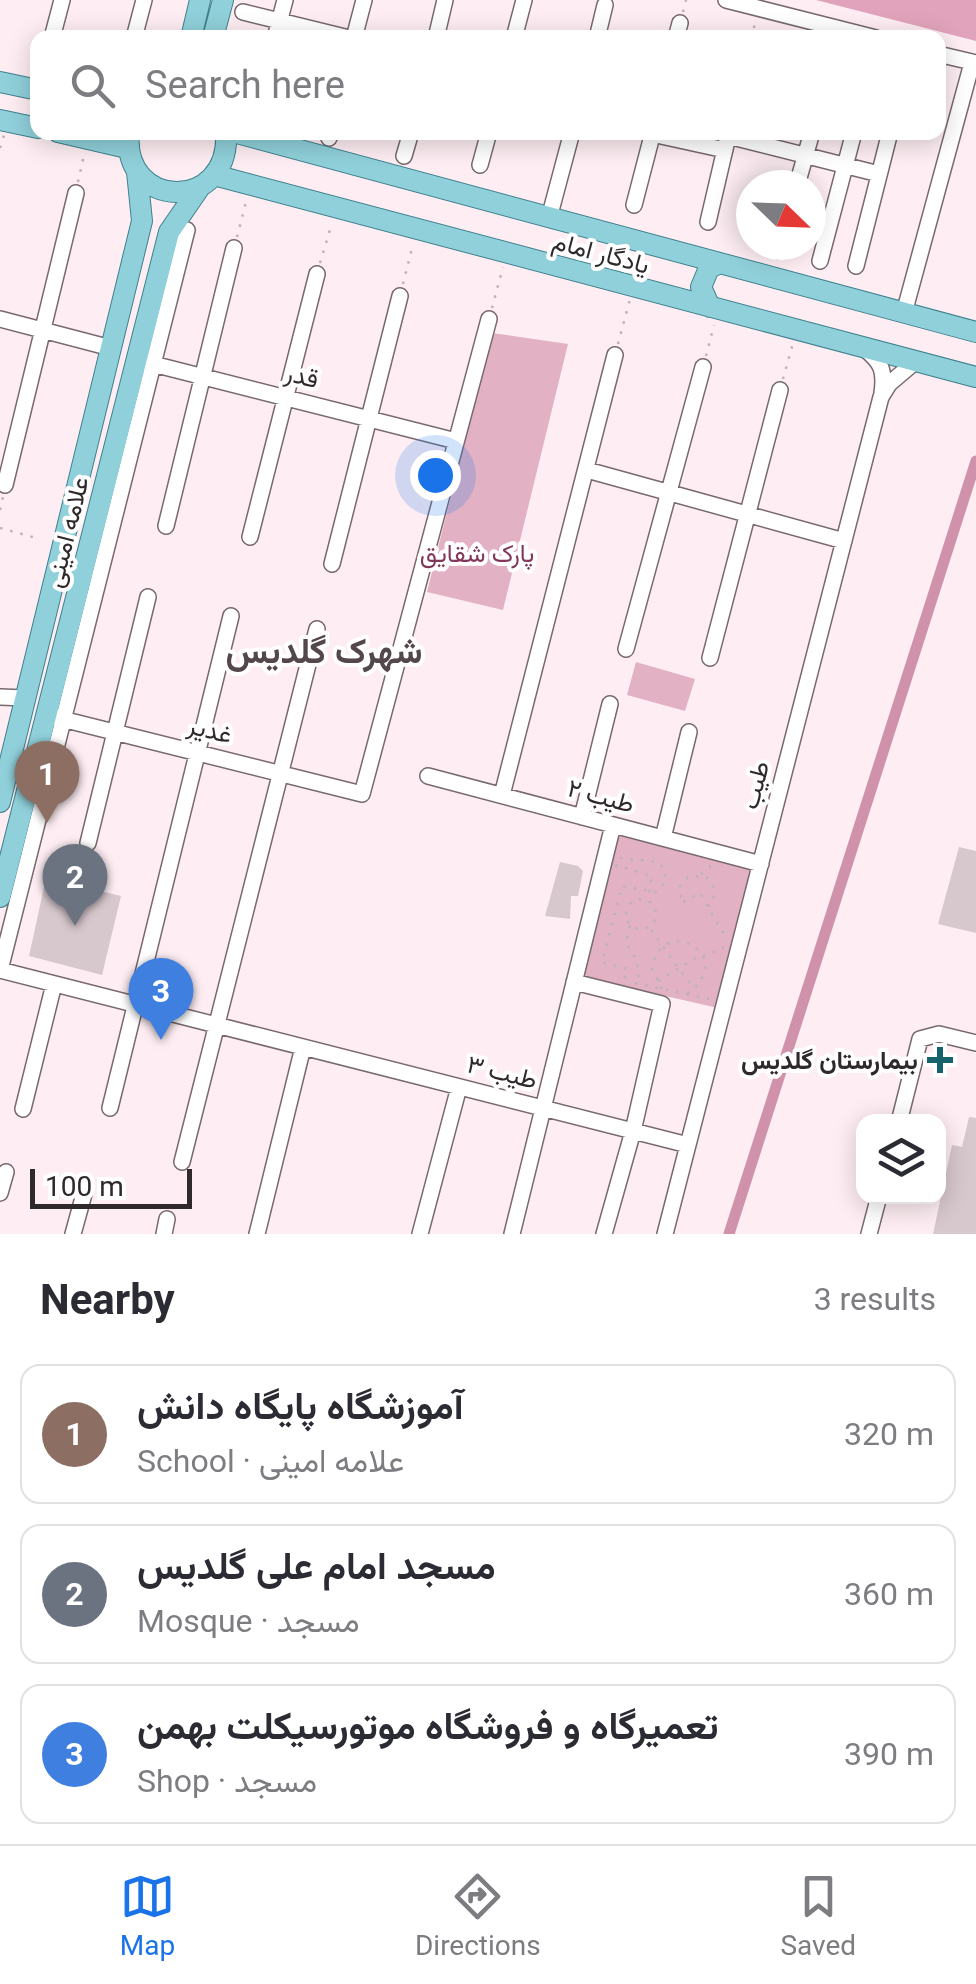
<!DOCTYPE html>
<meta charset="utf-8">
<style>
body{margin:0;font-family:Roboto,Vazirmatn,sans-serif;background:#f2f2f3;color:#2b2b33}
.controls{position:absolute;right:30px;bottom:30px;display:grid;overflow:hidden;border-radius:20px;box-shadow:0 5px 25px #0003}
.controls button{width:90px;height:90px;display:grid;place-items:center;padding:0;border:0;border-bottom:2px solid #e1e1e2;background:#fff;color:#2b2b33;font:50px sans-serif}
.compass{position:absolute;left:736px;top:170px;width:90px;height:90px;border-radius:50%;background:#fff;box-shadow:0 5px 25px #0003;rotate:113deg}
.scale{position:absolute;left:30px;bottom:25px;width:162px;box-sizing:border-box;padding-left:10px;border:5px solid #2f292b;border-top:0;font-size:28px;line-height:35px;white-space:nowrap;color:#2f292b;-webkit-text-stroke:8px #fff;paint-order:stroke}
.you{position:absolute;left:435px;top:475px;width:35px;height:35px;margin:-25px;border:8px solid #fff;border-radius:50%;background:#1a73e8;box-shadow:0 0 0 15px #1a73e833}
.badge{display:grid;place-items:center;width:65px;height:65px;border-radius:50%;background:#1a73e8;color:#fff;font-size:32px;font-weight:700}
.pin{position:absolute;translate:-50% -82px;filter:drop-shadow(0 2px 5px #0008)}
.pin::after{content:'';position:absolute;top:52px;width:35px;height:30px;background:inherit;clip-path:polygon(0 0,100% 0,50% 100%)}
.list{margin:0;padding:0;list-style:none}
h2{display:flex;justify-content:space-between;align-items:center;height:130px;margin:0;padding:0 40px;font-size:42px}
h2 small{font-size:32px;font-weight:400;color:#7c7c81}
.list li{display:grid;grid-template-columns:65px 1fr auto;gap:30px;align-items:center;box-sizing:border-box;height:140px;margin:0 20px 20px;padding:0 20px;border:2px solid #e1e1e2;border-radius:20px}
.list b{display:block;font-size:38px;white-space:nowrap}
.list p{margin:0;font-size:32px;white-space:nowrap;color:#7c7c81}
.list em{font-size:32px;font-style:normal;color:#7c7c81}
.icon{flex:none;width:55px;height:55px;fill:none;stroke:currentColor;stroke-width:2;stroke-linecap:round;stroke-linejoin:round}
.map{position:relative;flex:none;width:976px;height:1234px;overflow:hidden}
.search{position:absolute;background:#fff;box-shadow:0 5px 25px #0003;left:30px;right:30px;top:30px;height:110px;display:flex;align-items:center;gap:25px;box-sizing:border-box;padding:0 35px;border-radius:20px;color:#7c7c81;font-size:38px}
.sheet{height:610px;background:#fff}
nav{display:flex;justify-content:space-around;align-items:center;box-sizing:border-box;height:140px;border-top:2px solid #e1e1e2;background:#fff;font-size:28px;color:#7c7c81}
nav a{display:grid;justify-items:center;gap:5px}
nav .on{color:#1a73e8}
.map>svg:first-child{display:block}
</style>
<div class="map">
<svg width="976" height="1234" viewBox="0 0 976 1234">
<rect width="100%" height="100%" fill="#feeef3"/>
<path fill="#e2b1c4" d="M492,333L568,344L503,610L427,592Z
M636,662L695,679L685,711L627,695Z
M617,832L753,868L718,1008L582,977Z"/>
<path fill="#e1a3bb" d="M816,0H976V41Z"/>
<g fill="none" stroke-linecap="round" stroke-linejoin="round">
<path stroke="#cf92aa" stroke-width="11" d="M729,1234L976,461"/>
</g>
<path fill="#d7c8cd" d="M959,847L976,851V933L938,924Z
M560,862L578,866L583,871L578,896H571L570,919L545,916Z
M46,878L121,896L102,975L29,956Z
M969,1117L976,1118V1234H933L952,1145L962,1147Z"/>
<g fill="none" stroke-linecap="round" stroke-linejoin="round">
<defs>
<path id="minor" d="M726,0L876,38
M243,12L349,38
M52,38L62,0
M134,38L144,0
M275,38L285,0
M354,38L364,0
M436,38L445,0
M514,38L524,0
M597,38L605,5
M676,38L680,23
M938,54L976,63
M652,134L725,150
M728,136L879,174
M329,138L331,132
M404,156L411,132
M480,165L489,132
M797,185L812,132
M634,205L653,132
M549,218L572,132
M708,222L729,132
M779,251L780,245
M820,261L854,132
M856,266L890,132
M904,313L972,63
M0,319L111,348
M865,349C882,363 885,371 882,393
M145,362L456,441
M587,470L844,541
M5,485L76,193
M166,526L234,248
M250,537L317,274
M332,564L400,296
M626,649L703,367
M710,658L780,390
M0,697L26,698
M46,715L362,794L489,319
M428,776L761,864
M502,795L615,355
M582,817L610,704
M663,838L689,732
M88,843L148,597
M0,970L187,230
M0,970L688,1145
M574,982L662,1004L633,1131L604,1234
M110,1108L231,616
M23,1109L54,984
M899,1122L920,1039L939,1034L976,1043
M182,1162L317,629
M0,1193L6,1172
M73,1234L84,1194
M164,1234L167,1219
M257,1234L303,1047
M420,1234L459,1087
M512,1234L613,825
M665,1234L881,397L889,384L916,361
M869,1234L879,1196"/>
<path id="major" d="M191,38L200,0
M213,38L223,0
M0,82L38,90
M0,120L38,128
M58,132L127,148
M129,132C121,211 231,213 226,132
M233,132L976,332
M214,175L976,377
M710,307L701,287L709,268L718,264
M0,802L142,221L137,172
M0,897L169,232L200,187"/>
</defs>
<use href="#minor" stroke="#77696e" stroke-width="18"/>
<use href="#major" stroke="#3e818d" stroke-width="22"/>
<path stroke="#bfb2b6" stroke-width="2.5" stroke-dasharray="2.5 8" stroke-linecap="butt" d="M683,12L686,0
M751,38L756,20
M0,148L4,135
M78,182L84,155
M237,237L246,202
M320,263L332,223
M403,284L413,244
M492,308L503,267
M618,344L630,299
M706,356L714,325
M783,379L793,343
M0,510L3,497
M0,528L40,539
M620,858L656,862L664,868L666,881L656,892L622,886L602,962L627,969L624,981
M615,865L652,876L649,893
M701,874L714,863
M626 914a15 15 0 1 1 30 0a15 15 0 1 1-30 0Z
M708,907C717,897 716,885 705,876L688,877L680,886L681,903L700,893L726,938
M630,926L626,943L637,960L639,982
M651,930L693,988
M703,957L724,947
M658,981L702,954
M635,983L710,999
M662,989L652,969C659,912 742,955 686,995"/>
<use href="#minor" stroke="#fff" stroke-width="15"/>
<use href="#major" stroke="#90d0da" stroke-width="20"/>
</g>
<path fill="#16626d" stroke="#fff" stroke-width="4" d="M935 1045h10v10h10v10h-10v10h-10v-10h-10v-10h10z"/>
<g text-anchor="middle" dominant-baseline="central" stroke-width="8" stroke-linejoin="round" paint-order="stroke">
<g font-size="25" fill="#2f292b" stroke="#fff">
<text transform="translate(601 253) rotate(15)">یادگار امام</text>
<text transform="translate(302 376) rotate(14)">قدر</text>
<text transform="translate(67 532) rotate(-76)">علامه امینی</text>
<text transform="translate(210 730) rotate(14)">غدیر</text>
<text transform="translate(755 785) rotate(-75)">طیب</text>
<text transform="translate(601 796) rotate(15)">طیب ۲</text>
<text transform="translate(502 1072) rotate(14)">طیب ۳</text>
</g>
<g font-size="25" fill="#813758" stroke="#fff">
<text x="477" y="553">پارک شقایق</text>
</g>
<g font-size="25" font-weight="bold" fill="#2f292b" stroke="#fff" text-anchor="end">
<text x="918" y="1060">بیمارستان گلدیس</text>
</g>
<g font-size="35" font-weight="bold" fill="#53474b" stroke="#fff">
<text x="324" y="651">شهرک گلدیس</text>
</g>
</g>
</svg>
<div class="controls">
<button><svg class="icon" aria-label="layers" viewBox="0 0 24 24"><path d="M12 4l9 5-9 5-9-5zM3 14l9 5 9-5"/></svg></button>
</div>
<svg class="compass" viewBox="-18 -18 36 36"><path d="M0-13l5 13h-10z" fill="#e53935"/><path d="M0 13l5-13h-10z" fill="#7c7c81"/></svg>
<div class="scale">100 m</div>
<div class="you"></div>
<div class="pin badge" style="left:47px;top:823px;background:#8d6e63">1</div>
<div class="pin badge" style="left:75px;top:926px;background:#6b7280">2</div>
<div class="pin badge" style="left:161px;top:1040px;background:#3f7fe0">3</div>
<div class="search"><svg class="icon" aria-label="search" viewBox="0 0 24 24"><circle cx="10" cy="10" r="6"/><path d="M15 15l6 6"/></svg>Search here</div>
</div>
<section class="sheet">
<h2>Nearby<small>3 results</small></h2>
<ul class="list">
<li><span class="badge" style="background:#8d6e63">1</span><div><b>آموزشگاه پایگاه دانش</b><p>School · علامه امینی</p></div><em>320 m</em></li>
<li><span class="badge" style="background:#6b7280">2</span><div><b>مسجد امام علی گلدیس</b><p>Mosque · مسجد</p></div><em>360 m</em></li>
<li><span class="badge" style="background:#3f7fe0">3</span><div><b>تعمیرگاه و فروشگاه موتورسیکلت بهمن</b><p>Shop · مسجد</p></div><em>390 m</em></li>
</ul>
</section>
<nav>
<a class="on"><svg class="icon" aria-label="map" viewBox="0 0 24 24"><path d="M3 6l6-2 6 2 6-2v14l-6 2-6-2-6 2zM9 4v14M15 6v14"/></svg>Map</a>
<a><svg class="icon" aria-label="directions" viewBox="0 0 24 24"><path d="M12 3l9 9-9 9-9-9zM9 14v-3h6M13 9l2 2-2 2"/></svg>Directions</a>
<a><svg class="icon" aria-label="saved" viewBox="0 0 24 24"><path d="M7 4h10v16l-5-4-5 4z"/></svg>Saved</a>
</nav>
